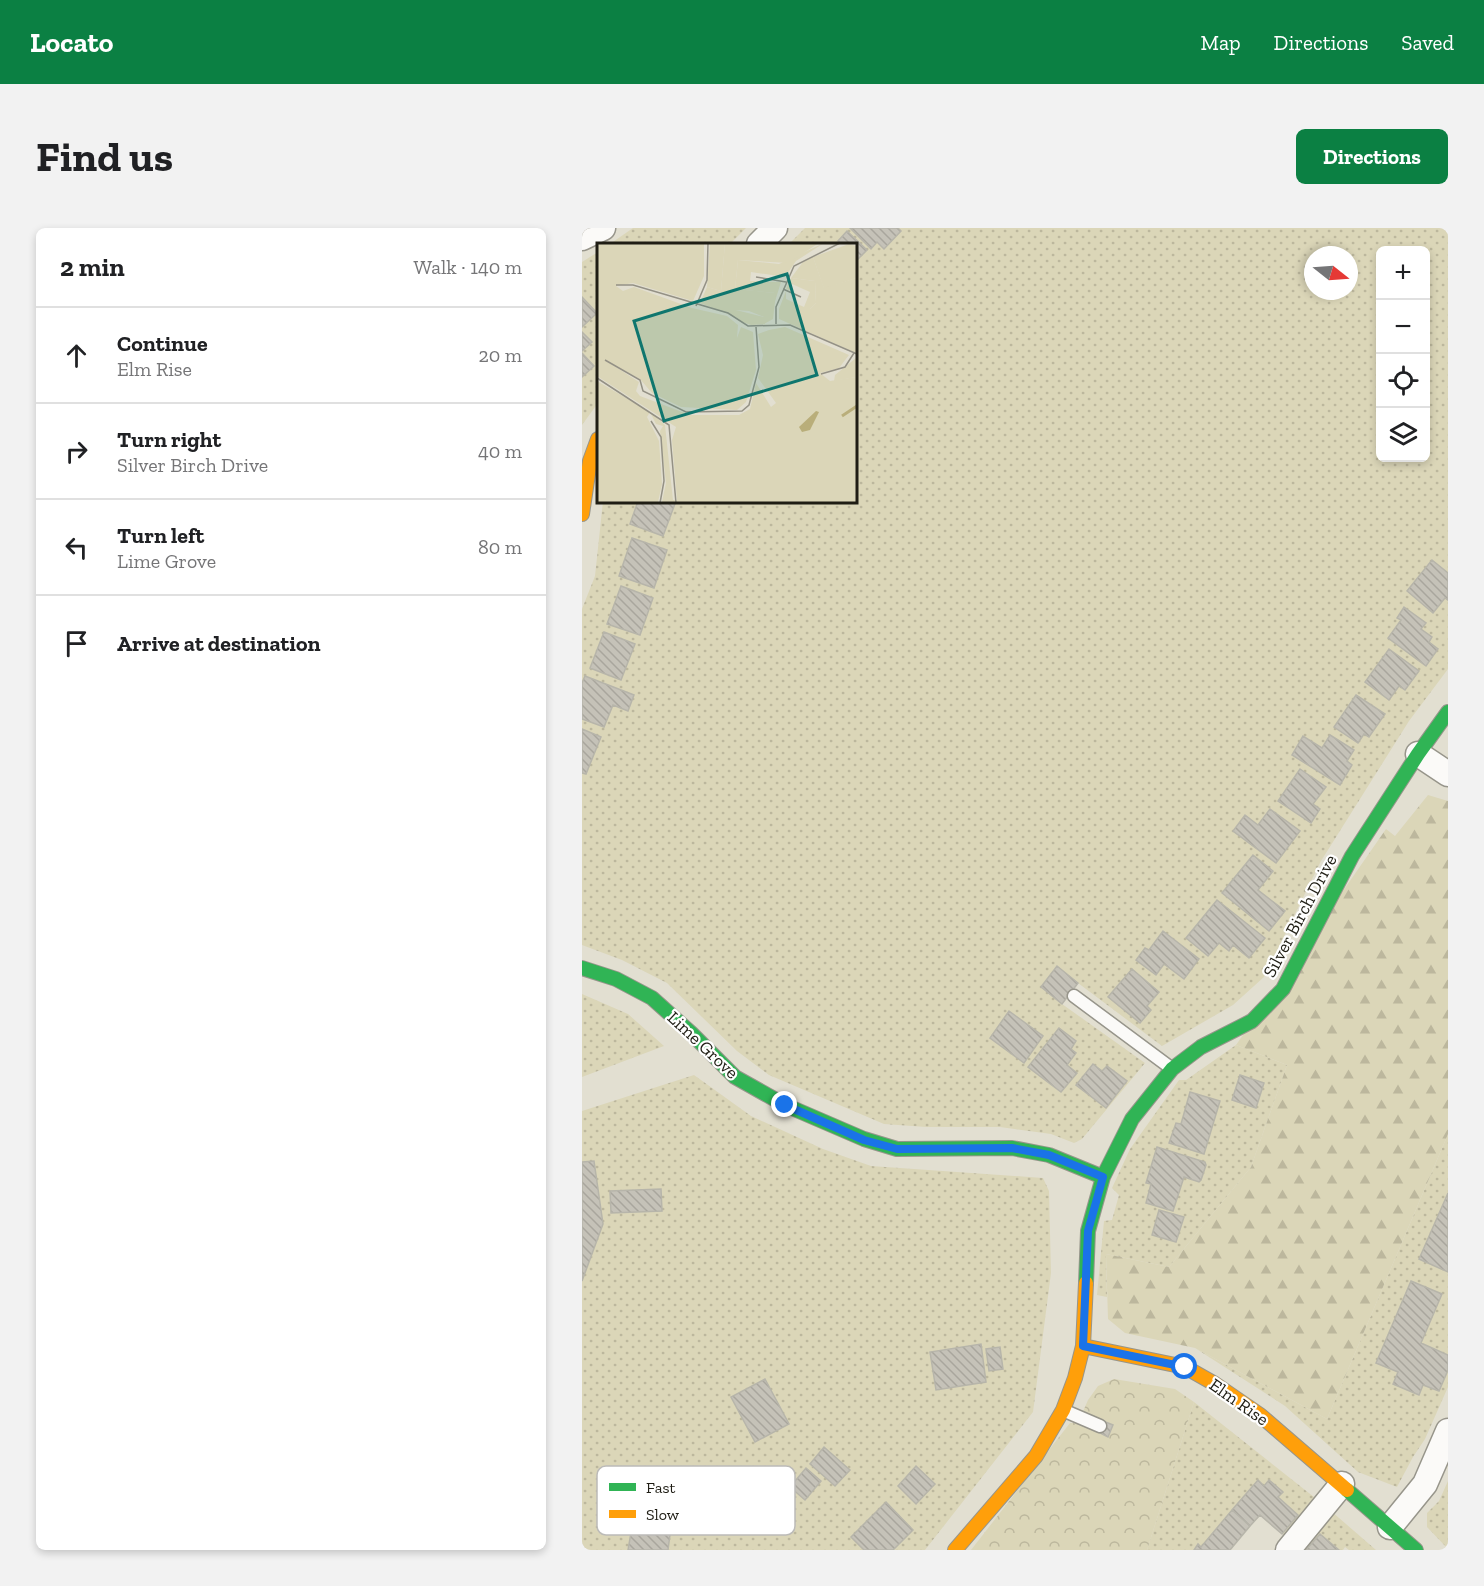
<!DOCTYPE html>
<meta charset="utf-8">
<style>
body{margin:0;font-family:"Zilla Slab",serif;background:#f2f2f2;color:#202124}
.controls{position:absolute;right:18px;top:18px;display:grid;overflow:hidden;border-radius:9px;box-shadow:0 3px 9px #0003}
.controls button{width:54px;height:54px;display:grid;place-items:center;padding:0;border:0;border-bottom:2px solid #e0e0e0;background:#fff;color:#202124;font:30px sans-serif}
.compass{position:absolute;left:722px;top:18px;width:54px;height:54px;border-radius:50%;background:#fff;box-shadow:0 3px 9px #0003;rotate:107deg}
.stop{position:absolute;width:18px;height:18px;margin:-14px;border:4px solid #1a73e8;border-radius:50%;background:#fff}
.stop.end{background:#1a73e8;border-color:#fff;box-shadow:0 2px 6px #0008}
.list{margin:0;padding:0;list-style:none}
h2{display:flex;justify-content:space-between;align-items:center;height:78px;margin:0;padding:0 24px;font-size:26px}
h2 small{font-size:20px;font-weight:400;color:#757577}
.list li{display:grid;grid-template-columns:39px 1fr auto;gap:18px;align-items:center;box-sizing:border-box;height:96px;padding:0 24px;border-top:2px solid #e0e0e0}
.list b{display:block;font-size:22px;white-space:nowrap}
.list p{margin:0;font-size:20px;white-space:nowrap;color:#757577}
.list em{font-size:20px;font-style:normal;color:#757577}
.icon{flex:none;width:33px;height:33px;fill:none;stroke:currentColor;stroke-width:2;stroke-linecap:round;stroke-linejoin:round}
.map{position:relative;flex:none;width:866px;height:1322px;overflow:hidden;border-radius:9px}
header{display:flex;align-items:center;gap:36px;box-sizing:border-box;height:84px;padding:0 30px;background:#0b8043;color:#fff}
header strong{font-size:28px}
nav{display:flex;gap:33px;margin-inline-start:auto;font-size:21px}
.intro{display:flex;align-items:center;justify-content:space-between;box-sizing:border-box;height:144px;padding:0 36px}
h1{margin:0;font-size:42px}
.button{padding:15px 27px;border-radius:9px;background:#0b8043;color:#fff;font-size:21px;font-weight:700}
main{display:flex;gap:36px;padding:0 36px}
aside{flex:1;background:#fff;border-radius:9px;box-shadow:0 3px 9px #0003}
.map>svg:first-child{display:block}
</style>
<header>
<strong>Locato</strong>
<nav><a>Map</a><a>Directions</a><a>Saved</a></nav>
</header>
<div class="intro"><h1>Find us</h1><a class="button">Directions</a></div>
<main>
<aside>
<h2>2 min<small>Walk · 140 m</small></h2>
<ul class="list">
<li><svg class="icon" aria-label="ahead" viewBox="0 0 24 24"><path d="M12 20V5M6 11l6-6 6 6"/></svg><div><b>Continue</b><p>Elm Rise</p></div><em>20 m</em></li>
<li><svg class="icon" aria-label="right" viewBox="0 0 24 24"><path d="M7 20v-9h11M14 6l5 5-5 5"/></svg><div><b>Turn right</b><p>Silver Birch Drive</p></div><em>40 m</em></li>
<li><svg class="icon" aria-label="left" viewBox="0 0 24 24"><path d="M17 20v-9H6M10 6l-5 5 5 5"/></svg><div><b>Turn left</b><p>Lime Grove</p></div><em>80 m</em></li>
<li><svg class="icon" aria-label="arrive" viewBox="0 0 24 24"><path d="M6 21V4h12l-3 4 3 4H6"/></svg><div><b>Arrive at destination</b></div></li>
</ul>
</aside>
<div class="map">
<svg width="866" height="1322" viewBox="0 0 866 1322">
<defs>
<pattern id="grass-dots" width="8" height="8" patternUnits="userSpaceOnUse" patternTransform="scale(1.5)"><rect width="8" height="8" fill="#dbd6b8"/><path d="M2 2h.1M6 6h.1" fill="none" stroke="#bcb79d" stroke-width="1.8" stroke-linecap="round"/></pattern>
<pattern id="forest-firs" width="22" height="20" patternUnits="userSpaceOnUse" patternTransform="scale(1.5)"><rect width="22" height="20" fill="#dbd6b8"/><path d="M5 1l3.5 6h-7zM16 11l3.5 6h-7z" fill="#bcb79d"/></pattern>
<pattern id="park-crowns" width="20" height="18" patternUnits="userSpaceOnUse" patternTransform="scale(1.5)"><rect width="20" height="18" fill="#dbd6b8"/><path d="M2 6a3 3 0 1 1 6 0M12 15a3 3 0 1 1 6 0" fill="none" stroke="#bcb79d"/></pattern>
<pattern id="building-back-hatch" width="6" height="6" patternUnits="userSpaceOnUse" patternTransform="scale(1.5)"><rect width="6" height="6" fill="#c5c2b8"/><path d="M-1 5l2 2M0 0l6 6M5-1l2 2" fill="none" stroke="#a9a69d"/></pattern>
</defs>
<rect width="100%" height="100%" fill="#e2dfd1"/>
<path fill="url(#grass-dots)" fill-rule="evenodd" d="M51,0H164L148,16H28Z
M223,0H866V441L827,493L739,633L682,749L651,777L580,818L496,755L480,776L563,835L500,911L492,915L469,906L418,899H344L302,896L187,847L155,823L85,755L40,732L0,717V381L13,348L21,273H273V16H207ZM798,22H844V230H798ZM731,27H767V63H731Z
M16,24V175L0,197V34Z
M0,766L46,786L82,818L0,849Z
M654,817L705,837L669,939L587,1039L524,1026L525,1069L515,1067L522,993L530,992L537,967L530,960L548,921L597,852H604Z
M112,847L169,888L241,921L289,938L461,950L467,963L469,1045L451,1184L343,1322H0V883Z
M866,906V1159L843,1211L831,1229L815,1259L776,1244L703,1178L613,1120L745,1191Z
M612,1174L737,1273L706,1307L700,1306L716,1287L696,1269L701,1264L687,1253L682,1258L676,1252L619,1319L616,1317L612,1322H565Z
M866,1253V1321L845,1299V1285L857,1273Z
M749,1283L794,1322H767L763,1319L761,1322H721Z"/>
<path fill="url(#forest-firs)" d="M846,567L866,573V906L745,1191L613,1120L543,1105L526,1091L524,1026L587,1039L669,939L705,837L654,817L804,601L813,608Z"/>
<path fill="url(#park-crowns)" d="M532,1151L593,1161L612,1174L565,1322H389L488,1195H496L506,1172L516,1158Z"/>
<path fill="url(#building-back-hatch)" stroke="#b7b5aa" stroke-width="1.5" d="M268,0H316L319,3L302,21L295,14L289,21Z
M265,3L285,22L275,32L273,29V16H260L256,13Z
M0,69L15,85L0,99Z
M0,104L10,114L0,123Z
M0,125L12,138L0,149Z
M56,273H94L81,308L48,296Z
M50,310L85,322L72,360L37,348Z
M850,332L866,345V372L863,370L851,385L825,363Z
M39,358L71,370L58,407L25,396Z
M822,379L844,395L839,401L850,409L847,414L856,421L844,438L806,410L819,392L815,390Z
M22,404L53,416L39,452L8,440Z
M807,421L837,443L823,462L817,458L807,472L783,454Z
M3,448L52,467L46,483L31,477L22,499L0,491V455Z
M774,467L803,486L787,509L782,506L776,515L752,499Z
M0,501L19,509L4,546L0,545Z
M748,507L772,522L765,533L770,537L758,557L710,527L721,508L740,520Z
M718,541L744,559L731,576L738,581L729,595L696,573Z
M688,581L718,603L694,635L651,603L663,587L676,597Z
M671,627L691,643L676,662L703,683L687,703L640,665Z
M635,672L683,710L667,730L651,717L647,723L637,715L626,728L604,710Z
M581,703L617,731L602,751L582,736L574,747L554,732L563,720L567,722Z
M475,738L496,755L480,776L459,759Z
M550,741L577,764L565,778L569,782L558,795L526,769Z
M427,783L461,808L442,835L408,810Z
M477,800L494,813L489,821L494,825L485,837L495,845L479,864L446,839Z
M511,836L520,843L525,838L545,853L524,880L494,857Z
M658,847L682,855L674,880L650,872Z
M608,864L638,873L622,926L587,915L594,895L599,896Z
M575,919L623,934L624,937L619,952L617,954L602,949L591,983L564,975L569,956L564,955Z
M12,933L21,996L0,1053V934Z
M79,961L80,983L29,985L28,963Z
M866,965V1044L837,1031Z
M577,982L602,989L594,1014L570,1007Z
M829,1053L860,1066L839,1115L866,1127V1142L857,1163L841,1157L837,1167L811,1156L816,1144L794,1135Z
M399,1116L404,1154L354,1162L348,1124Z
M418,1119L421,1141L407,1143L404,1121Z
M183,1151L207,1196L173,1214L149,1169Z
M521,1193L531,1197L526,1209L516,1204Z
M242,1219L268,1242L253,1258L228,1236Z
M334,1238L353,1256L334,1276L316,1258Z
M224,1240L239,1253L223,1272L208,1259Z
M676,1252L682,1258L687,1252L701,1264L696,1269L716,1287L700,1306L678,1287L668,1298L650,1282Z
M304,1274L331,1302L311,1322H282L269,1309Z
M650,1282L668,1298L648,1322H612L616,1316L619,1319Z
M51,1293L89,1299L86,1322H46Z
M738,1306L757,1322H724Z"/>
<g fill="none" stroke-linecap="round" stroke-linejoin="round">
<defs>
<path id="lane" d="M492,768L589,840
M483,1183L518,1198"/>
<path id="street" d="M0,10L21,0
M177,16L193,0
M836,526L866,546
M808,1299L843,1256L866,1203
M706,1322L760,1256"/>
<path id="fast" d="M0,740L34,751L70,770L109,805L153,849L203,877L282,911L315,921L430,920L467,927L521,949
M504,1055L506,1003L521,949L550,891L590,841L619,819L670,793L701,761L770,628L836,526L866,484
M765,1262L834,1322"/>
<path id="slow" d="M0,286L8,233L16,211
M501,1118L603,1139L633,1156L678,1187L765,1262
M373,1322L454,1228L481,1182L493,1150L501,1118L504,1055"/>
</defs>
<use href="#lane" stroke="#97958b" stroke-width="15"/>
<use href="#street" stroke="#97958b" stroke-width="27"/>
<use href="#fast" stroke="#97958b" stroke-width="16"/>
<use href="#slow" stroke="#97958b" stroke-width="16"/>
<use href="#lane" stroke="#fbfaf8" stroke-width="12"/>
<use href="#street" stroke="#fbfaf8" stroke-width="24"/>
<use href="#fast" stroke="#30b455" stroke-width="14"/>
<use href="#slow" stroke="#ff9f0a" stroke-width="14"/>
</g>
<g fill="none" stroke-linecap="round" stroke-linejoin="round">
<path stroke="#1a73e8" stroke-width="8" d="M203,877L282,912L315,921L430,920L467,927L521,949L506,1003L501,1118L603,1139"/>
</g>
<g text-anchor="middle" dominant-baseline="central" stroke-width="4.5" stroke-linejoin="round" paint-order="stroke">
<g font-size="18" fill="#1f1d14" stroke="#fff">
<text transform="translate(718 688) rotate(-62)">Silver Birch Drive</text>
<text transform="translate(121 817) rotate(43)">Lime Grove</text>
<text transform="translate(657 1174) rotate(35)">Elm Rise</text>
</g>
</g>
<g transform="translate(15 15)">
<rect width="260" height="260" fill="#e2dfd1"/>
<path d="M0,0H107V33L96,58L36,40L19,43L26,48L37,44L95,65L130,73L141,82L140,95L144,84L156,89L159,127L149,159L140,167L84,164L55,150L43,136L8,117L42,139L39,148L43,153L93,172H142L153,166L159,140L174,164L179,160L161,135L166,112L161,91L172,87L188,84L252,112L242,125L223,130L233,138L259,134V259H65L69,240L63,188L66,183L59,181L53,169L50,174L62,198L65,241L61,259H0V138L53,169L68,182L76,257H80L75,197L79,184L0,133ZM113,0H128L124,48L110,44ZM227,0L199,18L188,34L154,29L153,38L184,39L175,68L178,50L138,46L141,17L182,21ZM252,1L260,3L259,35L227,46L216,14ZM194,35L218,38L219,60L213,66H182L189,48V56L207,64L213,49L195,41V48L189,46ZM139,67L167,74L168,81H173L154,82L145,79L139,74Z" fill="#dbd6b8"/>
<path d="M128,0H222L191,20L141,17L138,46L179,50L176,76L167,81V74L152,68L139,67V74L103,60L110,44L124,48Z" fill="#dbd6b8"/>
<path d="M216,14L227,45L259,35V110L182,76V66H213L219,60L218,38L194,35L206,19ZM259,115V134L237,138L238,132Z" fill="#dbd6b8"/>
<path d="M219,168L222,169L213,187L205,189L202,184Z" fill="#b9ae7a"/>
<path fill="none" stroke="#b9ae7a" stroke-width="3" d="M245,173L260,163"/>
<path fill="none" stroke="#949185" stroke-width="1.5" d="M159,34L189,39M19,42H36L131,70L151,83L193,82L260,111M186,46L204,54M99,63L110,37L111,0M179,81V64L197,23L243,0M8,117L43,137L46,148L89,169L145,168L152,162L162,124L159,84M224,131L248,124L257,110M0,135L72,182L79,260M54,178L64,194L67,238L63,260"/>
<path fill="#0f766e" fill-opacity="0.15" stroke="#0f766e" stroke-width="3" d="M190,31L220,132L67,178L37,78Z"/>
<rect width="260" height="260" fill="none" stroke="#1f1d14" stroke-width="3"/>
</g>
<rect x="15" y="1238" width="198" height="69" rx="9" fill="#fff" stroke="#bcbbb8" stroke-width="1.5"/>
<rect x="27" y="1255" width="27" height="8" fill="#30b455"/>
<rect x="27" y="1282" width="27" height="8" fill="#ff9f0a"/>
<g font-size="16" fill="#1f1d14">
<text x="64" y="1265">Fast</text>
<text x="64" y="1292">Slow</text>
</g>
</svg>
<div class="controls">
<button>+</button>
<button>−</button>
<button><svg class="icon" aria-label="locate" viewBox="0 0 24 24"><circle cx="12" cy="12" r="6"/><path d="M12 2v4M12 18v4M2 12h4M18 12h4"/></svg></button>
<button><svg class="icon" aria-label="layers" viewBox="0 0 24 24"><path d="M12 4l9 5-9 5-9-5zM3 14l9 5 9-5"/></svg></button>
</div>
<svg class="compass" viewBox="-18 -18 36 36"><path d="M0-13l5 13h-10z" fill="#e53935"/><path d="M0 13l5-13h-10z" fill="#757577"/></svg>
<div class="stop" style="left:603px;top:1139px"></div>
<div class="stop end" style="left:203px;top:877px"></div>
</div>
</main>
